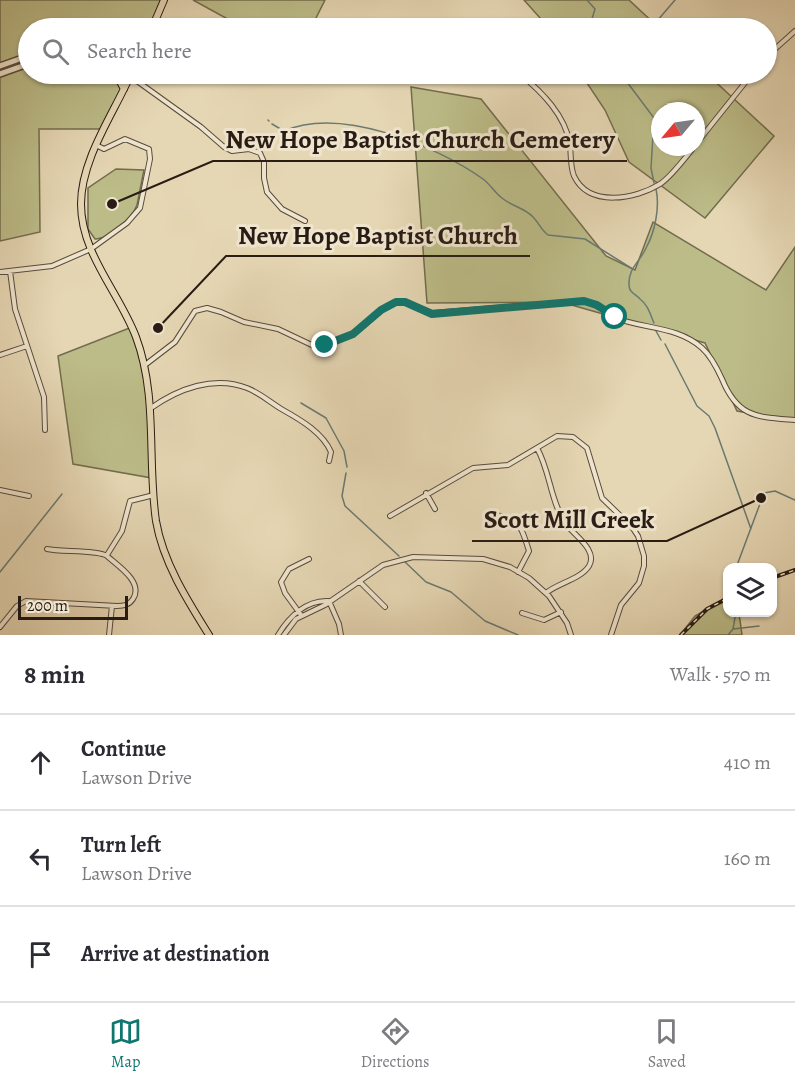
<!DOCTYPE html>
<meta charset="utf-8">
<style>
body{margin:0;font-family:Alegreya,serif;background:#f7f7f7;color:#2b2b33}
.controls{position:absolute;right:18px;bottom:18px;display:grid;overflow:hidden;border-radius:12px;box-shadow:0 2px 4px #0004}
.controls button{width:54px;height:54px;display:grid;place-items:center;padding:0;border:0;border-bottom:2px solid #e1e1e2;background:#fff;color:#2b2b33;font:30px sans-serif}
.compass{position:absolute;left:651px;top:102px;width:54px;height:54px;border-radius:50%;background:#fff;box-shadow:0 2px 4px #0004;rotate:241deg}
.scale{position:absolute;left:18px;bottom:15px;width:110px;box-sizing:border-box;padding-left:6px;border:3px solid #291c15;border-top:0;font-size:16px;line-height:21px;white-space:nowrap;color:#291c15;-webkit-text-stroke:4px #efe5ce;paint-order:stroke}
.stop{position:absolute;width:18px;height:18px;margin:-14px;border:4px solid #0f766e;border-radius:50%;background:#fff}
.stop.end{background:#0f766e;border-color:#fff;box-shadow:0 2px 6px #0008}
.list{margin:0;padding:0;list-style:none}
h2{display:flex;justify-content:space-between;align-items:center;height:78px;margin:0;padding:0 24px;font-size:26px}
h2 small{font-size:20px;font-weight:400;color:#7c7c81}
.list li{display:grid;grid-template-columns:39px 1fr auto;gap:18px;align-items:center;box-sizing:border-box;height:96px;padding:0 24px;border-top:2px solid #e1e1e2}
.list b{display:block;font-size:22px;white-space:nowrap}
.list p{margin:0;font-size:20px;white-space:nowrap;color:#7c7c81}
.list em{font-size:20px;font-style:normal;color:#7c7c81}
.icon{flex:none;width:33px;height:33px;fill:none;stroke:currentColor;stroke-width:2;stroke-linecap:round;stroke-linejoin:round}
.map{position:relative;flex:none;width:795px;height:635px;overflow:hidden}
.search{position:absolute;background:#fff;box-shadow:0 2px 4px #0004;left:18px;right:18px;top:18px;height:66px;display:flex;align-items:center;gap:15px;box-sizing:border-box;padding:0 21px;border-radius:33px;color:#7c7c81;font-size:22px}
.sheet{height:366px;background:#fff}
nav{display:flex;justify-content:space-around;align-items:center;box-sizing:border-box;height:84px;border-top:2px solid #e1e1e2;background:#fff;font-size:16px;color:#7c7c81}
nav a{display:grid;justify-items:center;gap:3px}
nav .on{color:#0f766e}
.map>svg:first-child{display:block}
</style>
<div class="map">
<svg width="795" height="635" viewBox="0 0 795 635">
<rect width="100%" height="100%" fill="#e6d7b4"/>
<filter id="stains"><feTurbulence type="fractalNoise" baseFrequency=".00333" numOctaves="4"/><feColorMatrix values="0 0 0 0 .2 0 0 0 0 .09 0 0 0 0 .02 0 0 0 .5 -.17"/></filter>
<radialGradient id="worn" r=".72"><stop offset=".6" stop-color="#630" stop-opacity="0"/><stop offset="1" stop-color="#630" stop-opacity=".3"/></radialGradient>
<path fill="#bcbc88" stroke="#726c4e" stroke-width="1.5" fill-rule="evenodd" d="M0,0H161L150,28H28V74H131L102,129H39L40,232L0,241Z
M193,0H325L311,28H244Z
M524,0H629L659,28H549Z
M581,74H707L774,136L705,218L629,162L605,110ZM660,111H696V147H660Z
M411,87L481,99L606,256L635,270L653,222L766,290L795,247V421L737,411L705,343L561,302L427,303Z
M116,169L144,170L137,205C133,217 108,240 95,239L88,229V188Z
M132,327L147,369L152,478L73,464L58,356Z
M727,597L728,612L739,613L742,635H680L695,616Z"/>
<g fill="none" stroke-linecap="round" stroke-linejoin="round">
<path stroke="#6a7a72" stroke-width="1.5" d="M587,0L595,9L591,22L592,28
M651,28L675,0
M621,74L654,118L651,168L654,183
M268,120L269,121
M272,124L284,131C340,106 435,145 483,179C490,184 495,193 502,198C511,206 525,208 533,217C539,223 541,230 548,235L585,239L631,268
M654,323C650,314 648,305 640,299C636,294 629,293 629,285C628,268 640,262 646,248C655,232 660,207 656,189
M656,331L661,340
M665,344L697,406L709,416L715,428L751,529
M301,403L326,418L344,451L347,467
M346,473L342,496L345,506L399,556
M404,561L426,582L451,592L485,621L518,635
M736,568L764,493L775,491L795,500
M0,572L62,494
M733,629L759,626
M728,635L733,629L736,612"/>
<defs>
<path id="minor" d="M766,57L795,31
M520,74C542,92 565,115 570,144C571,154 570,166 574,176C589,208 636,199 660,184C671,177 685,158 694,147
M130,76L201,127L224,147L232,151L249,149L260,153L264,162V178L267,192L282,209L305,221
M696,144L752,74
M10,271L15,309L44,397L45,430
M0,272L52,266L91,249L127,223L140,208L150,159L149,149L125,139L104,149L98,146
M0,355L27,346
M145,365L175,342L195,311L207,308L221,312L244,322L278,329L316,347L353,334L387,306L396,302H405L432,313L584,301C597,303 605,313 616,318C643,329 678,326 702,348C711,356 717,368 722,379C738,418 757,417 795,420
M151,408C178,389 214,375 247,388C260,393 271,403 283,410C301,420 323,433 331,452L329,461
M537,448C550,471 550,499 564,521C571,534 599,549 589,566C581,579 558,583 546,593
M0,490L29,496
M426,493L435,509
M486,515C517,515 520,522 529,551L518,572
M390,516L473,468L508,465L557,436L573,437L587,448L602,498L632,527L638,536L644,556V566L639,583L621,605L611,635
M107,555L122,531L130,501L154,495
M359,581L385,607
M329,601L339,624L341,635
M522,613L544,620L561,612
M301,615L285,593L281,582L289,569L309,559
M0,627L17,606L26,601L117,606C124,606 129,605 133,599C144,582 117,565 107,556C100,550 59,552 47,549
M109,635L112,606
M278,635C289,617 306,600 328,601
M284,635L296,619L325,605L383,565L413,557L483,559L510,567L529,578L549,596L567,623L571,635"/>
<path id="tertiary" d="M0,66L28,56
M0,74L28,64
M120,74L130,76"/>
<path id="primary" d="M152,28L164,0
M116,74L124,89
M131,74C114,113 81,159 81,204C81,254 119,292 136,337C158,396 147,459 156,521C163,562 187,600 209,635"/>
</defs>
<use href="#minor" stroke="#584b3d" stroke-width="6"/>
<use href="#tertiary" stroke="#584b3d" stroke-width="8"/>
<use href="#primary" stroke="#291c15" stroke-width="8"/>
<use href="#minor" stroke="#efe5ce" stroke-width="4"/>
<use href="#tertiary" stroke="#efe5ce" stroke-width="5"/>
<use href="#primary" stroke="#e6d7b4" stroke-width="6"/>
<defs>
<path id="rail" d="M772,578L795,570
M681,635L707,609L728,598"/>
</defs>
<use href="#rail" stroke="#291c15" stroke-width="4"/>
<use href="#rail" stroke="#efe5ce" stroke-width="1.5" stroke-dasharray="4.5" stroke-linecap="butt"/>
</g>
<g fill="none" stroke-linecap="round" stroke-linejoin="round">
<path stroke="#0f766e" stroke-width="8" d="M325,345L353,334L381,310L396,302H405L432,314L584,301L597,305L615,317"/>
</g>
<path fill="none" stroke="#291c15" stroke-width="2" d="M112 204L213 161H627M158 328L226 256H530M761 498L667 541H472"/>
<g fill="#291c15" stroke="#efe5ce" stroke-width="2">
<circle cx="112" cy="204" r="6"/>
<circle cx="158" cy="328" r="6"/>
<circle cx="761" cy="498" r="6"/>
</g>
<g font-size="26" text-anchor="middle" font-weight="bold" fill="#291c15" stroke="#efe5ce" stroke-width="6" stroke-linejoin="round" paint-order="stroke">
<text x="420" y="148">New Hope Baptist Church Cemetery</text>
<text x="378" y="244">New Hope Baptist Church</text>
<text x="569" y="528">Scott Mill Creek</text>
</g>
<rect width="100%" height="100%" filter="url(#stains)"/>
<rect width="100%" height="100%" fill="url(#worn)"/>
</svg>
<div class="controls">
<button><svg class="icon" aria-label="layers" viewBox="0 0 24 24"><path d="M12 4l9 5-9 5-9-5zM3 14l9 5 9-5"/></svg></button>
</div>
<svg class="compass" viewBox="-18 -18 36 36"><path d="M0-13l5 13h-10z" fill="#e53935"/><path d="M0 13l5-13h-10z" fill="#7c7c81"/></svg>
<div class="scale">200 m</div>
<div class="stop" style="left:615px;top:317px"></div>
<div class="stop end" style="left:325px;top:345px"></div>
<div class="search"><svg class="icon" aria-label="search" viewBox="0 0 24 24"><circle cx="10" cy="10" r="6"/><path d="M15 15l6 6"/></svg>Search here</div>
</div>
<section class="sheet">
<h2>8 min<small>Walk · 570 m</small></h2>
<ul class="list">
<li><svg class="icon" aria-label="ahead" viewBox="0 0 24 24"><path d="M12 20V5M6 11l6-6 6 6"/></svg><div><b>Continue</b><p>Lawson Drive</p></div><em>410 m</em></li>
<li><svg class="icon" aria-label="left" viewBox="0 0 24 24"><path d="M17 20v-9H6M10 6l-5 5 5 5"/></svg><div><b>Turn left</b><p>Lawson Drive</p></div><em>160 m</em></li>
<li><svg class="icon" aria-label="arrive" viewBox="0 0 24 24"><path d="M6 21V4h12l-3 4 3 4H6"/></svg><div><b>Arrive at destination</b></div></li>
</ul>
</section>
<nav>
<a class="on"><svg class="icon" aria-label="map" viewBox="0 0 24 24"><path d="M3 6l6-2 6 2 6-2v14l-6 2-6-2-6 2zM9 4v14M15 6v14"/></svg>Map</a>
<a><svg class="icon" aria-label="directions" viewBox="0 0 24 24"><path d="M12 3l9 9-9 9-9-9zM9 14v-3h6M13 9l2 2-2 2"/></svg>Directions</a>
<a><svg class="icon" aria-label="saved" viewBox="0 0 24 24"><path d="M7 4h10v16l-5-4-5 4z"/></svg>Saved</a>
</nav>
